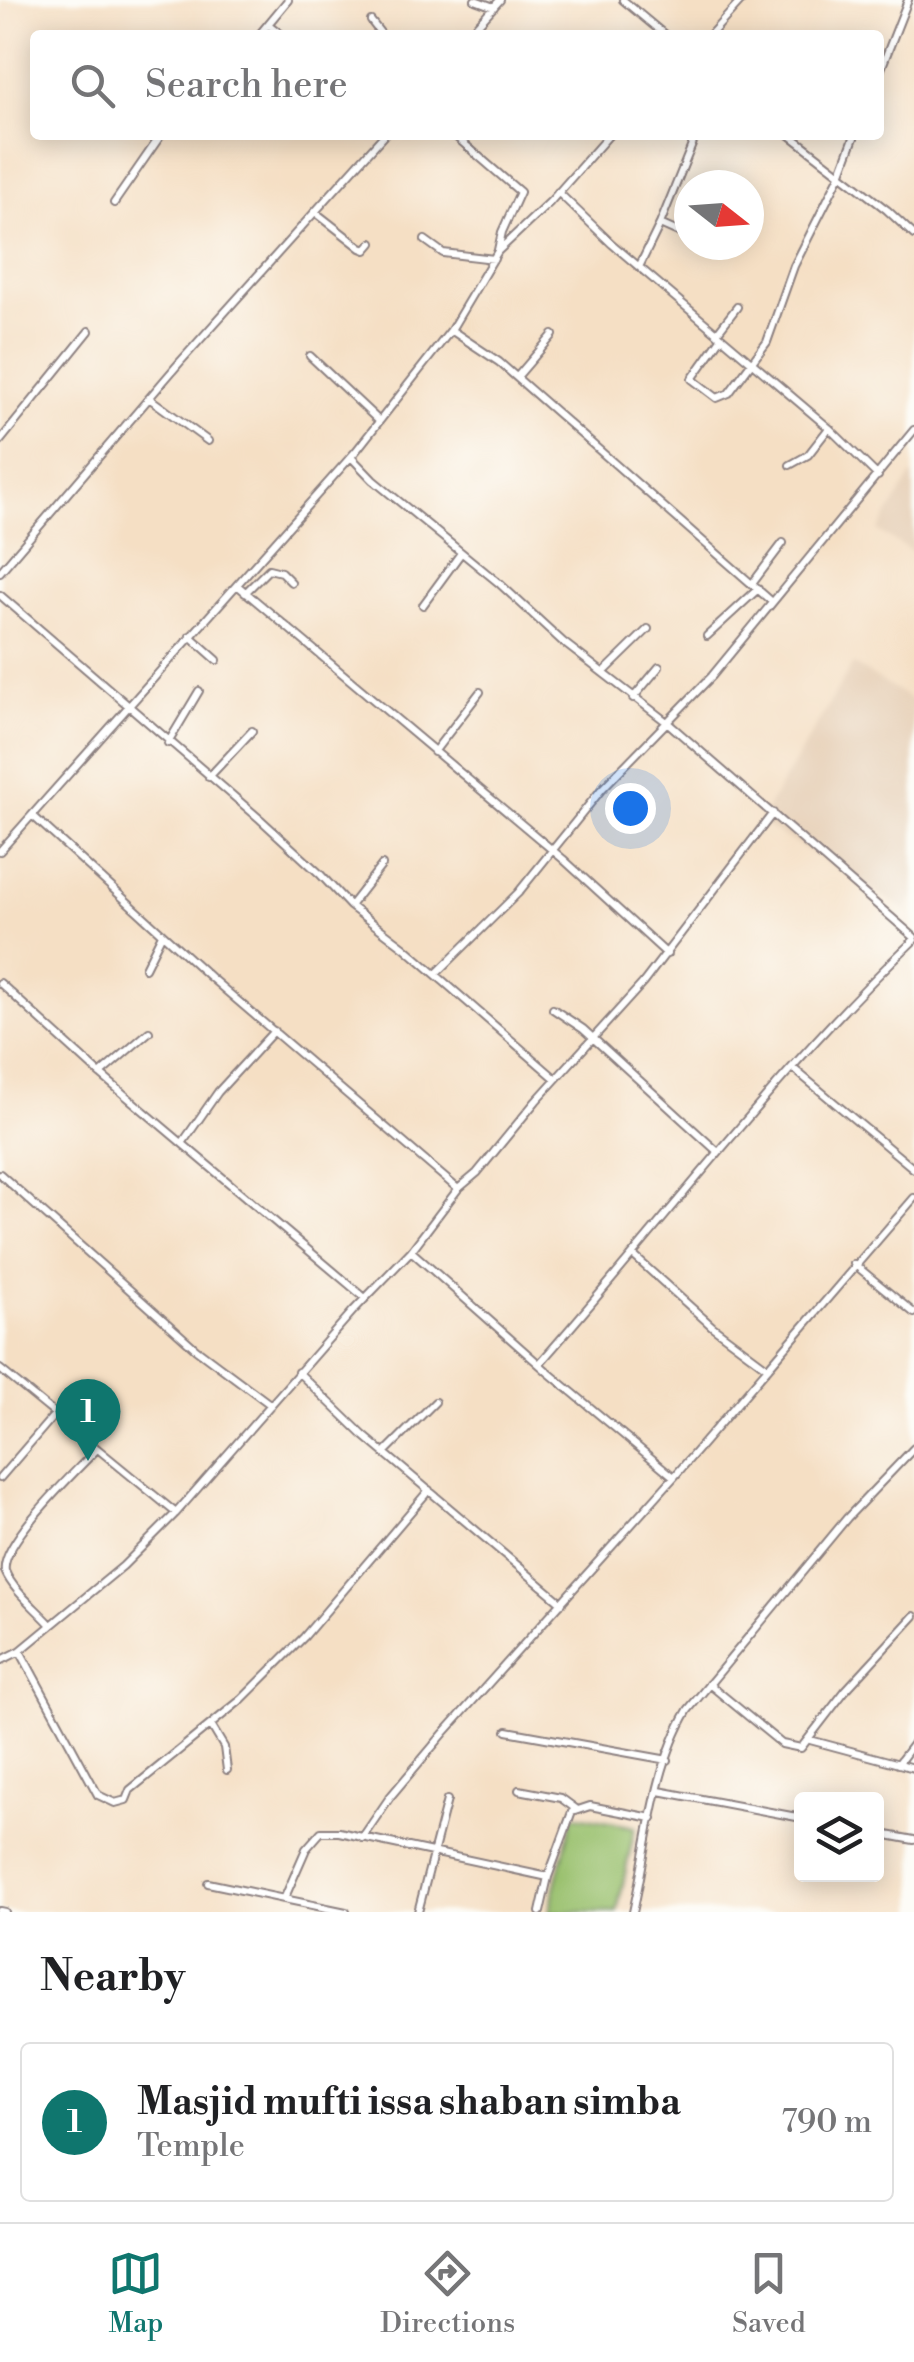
<!DOCTYPE html>
<style>
body{margin:0;font-family:"Libre Bodoni",serif;background:#f2f2f2;color:#202124}
.controls{position:absolute;right:30px;bottom:30px;display:grid;overflow:hidden;border-radius:10px;box-shadow:0 5px 25px #0003}
.controls button{width:90px;height:90px;display:grid;place-items:center;padding:0;border:0;border-bottom:2px solid #e0e0e0;background:#fff;color:#202124;font:50px sans-serif}
.compass{position:absolute;left:674px;top:170px;width:90px;height:90px;border-radius:50%;background:#fff;box-shadow:0 5px 25px #0003;rotate:107deg}
.you{position:absolute;left:630px;top:808px;width:35px;height:35px;margin:-25px;border:8px solid #fff;border-radius:50%;background:#1a73e8;box-shadow:0 0 0 15px #1a73e833}
.badge{display:grid;place-items:center;width:65px;height:65px;border-radius:50%;background:#0f766e;color:#fff;font-size:32px;font-weight:700}
.pin{position:absolute;translate:-50% -82px;filter:drop-shadow(0 2px 5px #0008)}
.pin::after{content:'';position:absolute;top:52px;width:35px;height:30px;background:inherit;clip-path:polygon(0 0,100% 0,50% 100%)}
.list{margin:0;padding:0;list-style:none}
h2{display:flex;justify-content:space-between;align-items:center;height:130px;margin:0;padding:0 40px;font-size:42px}
h2 small{font-size:32px;font-weight:400;color:#757577}
.list li{display:grid;grid-template-columns:65px 1fr auto;gap:30px;align-items:center;box-sizing:border-box;height:160px;margin:0 20px 20px;padding:0 20px;border:2px solid #e0e0e0;border-radius:10px}
.list b{display:block;font-size:38px;white-space:nowrap}
.list p{margin:0;font-size:32px;white-space:nowrap;color:#757577}
.list em{font-size:32px;font-style:normal;color:#757577}
.icon{flex:none;width:55px;height:55px;fill:none;stroke:currentColor;stroke-width:2;stroke-linecap:round;stroke-linejoin:round}
.map{position:relative;flex:none;width:914px;height:1912px;overflow:hidden}
.search{position:absolute;background:#fff;box-shadow:0 5px 25px #0003;left:30px;right:30px;top:30px;height:110px;display:flex;align-items:center;gap:25px;box-sizing:border-box;padding:0 35px;border-radius:10px;color:#757577;font-size:38px}
.sheet{height:310px;background:#fff}
nav{display:flex;justify-content:space-around;align-items:center;box-sizing:border-box;height:140px;border-top:2px solid #e0e0e0;background:#fff;font-size:28px;color:#757577}
nav a{display:grid;justify-items:center;gap:5px}
nav .on{color:#0f766e}
.map>svg:first-child{display:block}
</style>
<div class="map">
<svg width="914" height="1912" viewBox="0 0 914 1912">
<rect width="100%" height="100%" fill="#fdfcf7"/>
<filter id="ink" filterUnits="userSpaceOnUse"><feTurbulence type="fractalNoise" baseFrequency=".01" numOctaves="2"/><feDisplacementMap in="SourceGraphic" scale="20" xChannelSelector="R" yChannelSelector="G"/><feConvolveMatrix kernelMatrix="1 2 1 2 8 2 1 2 1" color-interpolation-filters="sRGB"/></filter>
<filter id="wash" filterUnits="userSpaceOnUse"><feTurbulence type="fractalNoise" baseFrequency=".0048" numOctaves="4" result="noise"/><feDisplacementMap in="SourceGraphic" scale="40" xChannelSelector="R" yChannelSelector="G"/><feGaussianBlur stdDeviation="2.25" result="paint"/><feColorMatrix in="noise" values="0 0 0 0 0 0 0 0 0 0 0 0 0 0 0 0 0 1.4 0 .05"/><feComposite in="paint" operator="in"/></filter>
<g filter="url(#wash)">
<rect width="100%" height="100%" fill="#f5dfc4"/>
<path fill="#e6cfb6" d="M912,475L914,476V553L878,531Z
M853,664L914,701V896L906,910L759,822Z"/>
<path fill="#98c06c" stroke="#5d7154" stroke-width="2.5" d="M573,1815L635,1827L617,1912H549Z"/>
</g>
<g filter="url(#ink)">
<g fill="none" stroke-linecap="round" stroke-linejoin="round">
<defs>
<path id="minor" d="M475,0L494,7
M623,0L665,35
M371,21L382,35
M269,25L282,35
M259,35L288,0
M468,35L500,0
M710,35L742,0
M879,74L908,0
M454,135L520,192L502,232L498,250
M790,135L887,210L914,235
M558,192L612,244L829,428L878,476
M114,203L161,135
M315,212L361,248L366,250L372,243
M660,224L696,135
M425,240L443,253L494,259
M639,267L660,224L689,237
M451,330L499,362L771,601
M717,333L737,307
M722,337L692,379L717,398L729,393L767,342L794,266L840,175L855,135
M310,356L378,420
M517,377L553,335
M149,398L208,441
M0,441L89,331
M351,457L373,480L500,584L563,642L668,723L914,937
M790,465L808,455L829,428
M0,572L180,362L384,135
M752,584L783,543
M237,585L563,859L667,954
M245,593L269,569L281,572L291,582
M0,595L260,819L320,874L350,906L404,947L556,1079
M423,605L461,553
M190,636L217,660
M707,636L758,589
M603,673L648,629
M633,698L659,667
M168,743L199,691
M434,752L480,692
M209,777L252,731
M32,815L210,977L458,1189
M0,851L356,451L451,330L498,251L550,202L609,135
M350,906L382,865
M145,968L162,934
M436,974L518,893L601,790L712,676L914,430
M0,983L100,1074L365,1298
M553,1009L583,1029L718,1152
M794,1069L914,1169
M100,1074L149,1032
M183,1142L218,1092L274,1031
M0,1174L196,1349L271,1405
M411,1251L549,1373L674,1477
M634,1256L713,1327L768,1368
M854,1264L914,1313
M540,1363C664,1222 778,1070 914,940
M0,1369L176,1513
M298,1372L363,1435L562,1603
M384,1453L435,1402
M0,1478L55,1414
M51,1625C37,1609 13,1591 5,1571C0,1543 77,1470 97,1449
M20,1651L98,1795L115,1803L126,1800L130,1790L242,1699L304,1637L429,1490
M0,1661L20,1651L123,1566L176,1513L353,1311L411,1251L458,1189L477,1173L536,1101L643,983L773,813
M709,1684L782,1744L801,1748L845,1691L914,1616
M212,1727L224,1747L227,1770
M507,1731L668,1760
M810,1740L914,1768
M898,1764L914,1743
M519,1790L561,1798L576,1809
M659,1791L802,1818
M876,1833L914,1840
M362,1838L390,1797L444,1733L674,1477L914,1198
M208,1883L346,1912
M285,1897L306,1849L321,1832H339L548,1877
M0,1911L5,1912
M418,1912L447,1800
M540,1912L548,1877L572,1812L590,1806L652,1818
M633,1912C648,1846 653,1769 688,1710L847,1518L914,1448"/>
</defs>
<use href="#minor" stroke="#8c8080" stroke-width="10"/>
<use href="#minor" stroke="#fff" stroke-width="6"/>
</g>
</g>
</svg>
<div class="controls">
<button><svg class="icon" aria-label="layers" viewBox="0 0 24 24"><path d="M12 4l9 5-9 5-9-5zM3 14l9 5 9-5"/></svg></button>
</div>
<svg class="compass" viewBox="-18 -18 36 36"><path d="M0-13l5 13h-10z" fill="#e53935"/><path d="M0 13l5-13h-10z" fill="#757577"/></svg>
<div class="you"></div>
<div class="pin badge" style="left:88px;top:1461px">1</div>
<div class="search"><svg class="icon" aria-label="search" viewBox="0 0 24 24"><circle cx="10" cy="10" r="6"/><path d="M15 15l6 6"/></svg>Search here</div>
</div>
<section class="sheet">
<h2>Nearby<small></small></h2>
<ul class="list">
<li><span class="badge">1</span><div><b>Masjid mufti issa shaban simba</b><p>Temple</p></div><em>790 m</em></li>
</ul>
</section>
<nav>
<a class="on"><svg class="icon" aria-label="map" viewBox="0 0 24 24"><path d="M3 6l6-2 6 2 6-2v14l-6 2-6-2-6 2zM9 4v14M15 6v14"/></svg>Map</a>
<a><svg class="icon" aria-label="directions" viewBox="0 0 24 24"><path d="M12 3l9 9-9 9-9-9zM9 14v-3h6M13 9l2 2-2 2"/></svg>Directions</a>
<a><svg class="icon" aria-label="saved" viewBox="0 0 24 24"><path d="M7 4h10v16l-5-4-5 4z"/></svg>Saved</a>
</nav>
